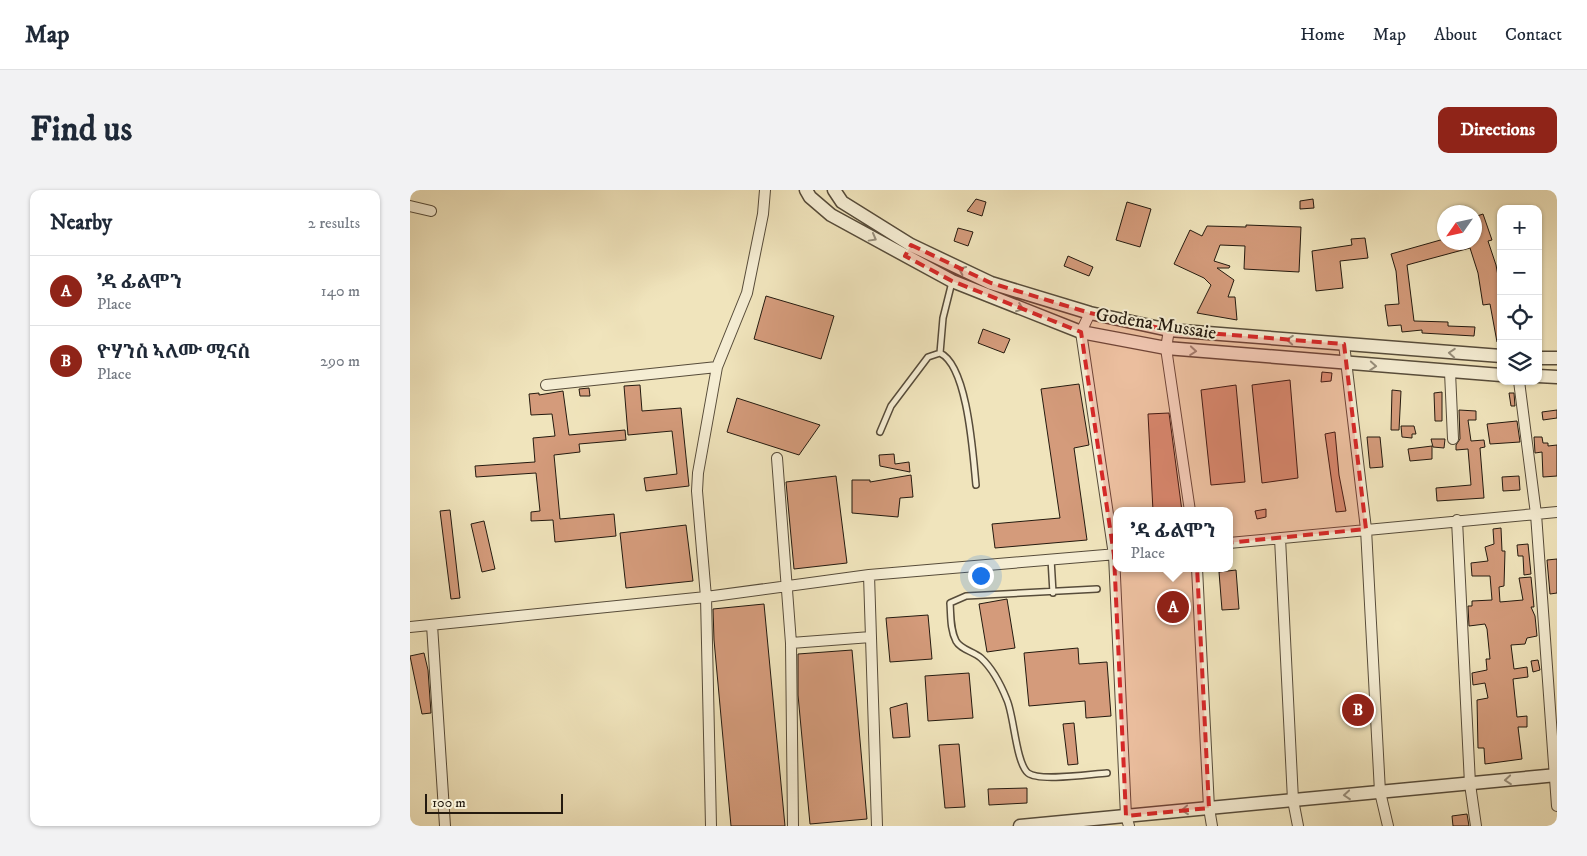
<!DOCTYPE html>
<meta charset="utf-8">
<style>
body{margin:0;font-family:"IM FELL DW Pica","Noto Serif Ethiopic",serif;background:#f2f2f3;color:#1f2937}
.controls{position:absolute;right:15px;top:15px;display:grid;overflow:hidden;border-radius:10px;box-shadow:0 1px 4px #0004}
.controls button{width:45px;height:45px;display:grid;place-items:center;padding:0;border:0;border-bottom:1px solid #e0e1e3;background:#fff;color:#1f2937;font:25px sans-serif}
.compass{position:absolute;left:1027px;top:15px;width:45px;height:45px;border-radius:50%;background:#fff;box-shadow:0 1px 4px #0004;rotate:236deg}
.scale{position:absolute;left:15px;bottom:12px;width:138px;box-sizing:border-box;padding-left:5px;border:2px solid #241a0f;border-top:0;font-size:14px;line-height:18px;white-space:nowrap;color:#241a0f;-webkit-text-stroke:4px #f5edd3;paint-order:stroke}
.you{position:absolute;left:570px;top:385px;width:18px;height:18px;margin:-12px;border:4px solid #fff;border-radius:50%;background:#1a73e8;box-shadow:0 0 0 8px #1a73e833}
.badge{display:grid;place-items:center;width:32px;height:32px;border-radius:50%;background:#8f2418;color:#fff;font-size:16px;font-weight:700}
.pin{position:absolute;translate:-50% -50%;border:2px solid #fff;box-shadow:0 1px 5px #0006}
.popup{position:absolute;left:703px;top:317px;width:120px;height:65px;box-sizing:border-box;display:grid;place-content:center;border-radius:10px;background:#fff;filter:drop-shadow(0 1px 4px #0005);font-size:16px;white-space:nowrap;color:#747a83}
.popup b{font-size:19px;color:#1f2937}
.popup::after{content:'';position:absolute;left:50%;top:100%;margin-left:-10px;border:10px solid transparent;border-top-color:#fff}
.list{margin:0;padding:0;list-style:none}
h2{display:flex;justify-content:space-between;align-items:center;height:65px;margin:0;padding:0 20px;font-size:21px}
h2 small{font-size:16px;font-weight:400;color:#747a83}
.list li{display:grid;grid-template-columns:32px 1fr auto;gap:15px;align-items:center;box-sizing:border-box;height:70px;padding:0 20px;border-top:1px solid #e0e1e3}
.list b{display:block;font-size:19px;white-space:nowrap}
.list p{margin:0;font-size:16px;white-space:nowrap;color:#747a83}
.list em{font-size:16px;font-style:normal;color:#747a83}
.icon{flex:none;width:28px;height:28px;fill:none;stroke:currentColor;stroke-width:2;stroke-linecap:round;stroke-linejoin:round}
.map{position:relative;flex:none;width:1147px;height:636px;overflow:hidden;border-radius:10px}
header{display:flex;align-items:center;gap:30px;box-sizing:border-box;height:70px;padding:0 25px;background:#fff;border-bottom:1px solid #e0e1e3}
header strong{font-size:24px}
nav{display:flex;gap:28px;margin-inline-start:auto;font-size:18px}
.intro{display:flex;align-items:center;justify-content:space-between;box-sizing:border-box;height:120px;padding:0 30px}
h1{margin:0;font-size:35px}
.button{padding:12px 22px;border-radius:10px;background:#8f2418;color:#fff;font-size:18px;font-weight:700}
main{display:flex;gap:30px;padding:0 30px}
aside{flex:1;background:#fff;border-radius:10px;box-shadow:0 1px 4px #0004}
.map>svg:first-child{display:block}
</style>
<header>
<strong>Map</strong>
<nav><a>Home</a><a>Map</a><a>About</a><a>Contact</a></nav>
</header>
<div class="intro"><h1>Find us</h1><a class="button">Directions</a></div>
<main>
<aside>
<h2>Nearby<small>2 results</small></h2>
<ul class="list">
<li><span class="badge">A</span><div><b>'ዳ ፊልሞን</b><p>Place</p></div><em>140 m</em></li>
<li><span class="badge">B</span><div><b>ዮሃንስ ኣለሙ ሚናስ</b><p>Place</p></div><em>290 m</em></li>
</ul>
</aside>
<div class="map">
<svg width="1147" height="636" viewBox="0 0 1147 636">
<rect width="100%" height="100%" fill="#f0e4bc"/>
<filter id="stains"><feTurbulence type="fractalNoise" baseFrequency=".004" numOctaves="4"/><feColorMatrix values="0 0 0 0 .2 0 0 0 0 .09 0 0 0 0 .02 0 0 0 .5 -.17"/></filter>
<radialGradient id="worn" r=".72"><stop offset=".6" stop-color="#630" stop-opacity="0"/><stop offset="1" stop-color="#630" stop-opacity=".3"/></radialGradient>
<path fill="#d49b7b" stroke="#241a0f" d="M566,9L576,12L572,26L557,21Z
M903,9L904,18L890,19V11Z
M717,12L741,19L730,57L706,50Z
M1073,24L1082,50L1078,51L1086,75L1091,102V151L1087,152L1080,114L1073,115L1068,83L1060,58L997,75L1004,131L1038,132V136L1065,137L1064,146L1012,143V140L992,142L991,135L978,136L975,115L989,114L986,81L981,64L1034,49V52H1064V27Z
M836,35L891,37L889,82L834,79L835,56L810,55L804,71L820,76L819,78H807L824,90L818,107H825L827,130L787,123L801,95L794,88L764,74L780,40L792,46L797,36L836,37Z
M548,38L563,42L558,56L544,51Z
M955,48L958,68L930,71L933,98L906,101L902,61L942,55L941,49Z
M658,66L683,77L679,86L654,76Z
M356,106L424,126L411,169L344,149Z
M573,139L600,149L594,163L568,153Z
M912,182L922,183L921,191L911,192Z
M880,190L888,288L852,293L842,195Z
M669,194L679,255L664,258L677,350L585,358L582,334L650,328L631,199Z
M230,195L232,221L271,218L279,296L236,301L234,288L267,284L262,241L218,245L214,196Z
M826,195L835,292L801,295L791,200Z
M179,198L180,206H170L169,199Z
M982,200L991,201L989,240H981Z
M153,201L159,245L215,240L216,250L169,254L170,262L144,265L150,329L204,324L206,346L145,352L143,330L121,331V322L130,321L126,283L66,287L65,276L125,272L123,248L145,246L142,224L121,225L119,204L129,203V205Z
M1032,202V231H1025L1024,203Z
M1099,203H1104L1105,216H1101Z
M327,208L410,235L389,265L317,242Z
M1049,220L1066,221V230H1058L1061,251L1074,250L1075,257L1070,258L1074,308L1027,311L1026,298L1061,295L1058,259L1046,260V255L1050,249Z
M1147,220V228L1133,230L1132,222Z
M759,223L772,321H743L738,224Z
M1107,231L1110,252L1080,254L1077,234Z
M991,236H1004L1006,244H1002V248L992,247Z
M925,242L929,285L936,321L926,322L915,244Z
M957,247H970L973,277L960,278Z
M1124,247H1132L1133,253H1138V256L1147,255V286L1133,287L1132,262L1125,263Z
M1021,249H1035L1034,258L1023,257Z
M1022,256V269L1000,271L998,259Z
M484,264L485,274L499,272L500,282L470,276L469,265Z
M501,285L503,307L490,308L488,327L442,323V290H460V292Z
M426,286L437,373L384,379L376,292Z
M1109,286L1110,300L1093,301L1092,287Z
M856,319V327L847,329L845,321Z
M40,320L50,408L41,409L30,321Z
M74,331L85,379L72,382L61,334Z
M276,335L283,391L216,398L210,343Z
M1091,338L1092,361H1095L1094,396L1089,397L1090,412L1113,410L1109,388L1121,387L1124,417H1121L1125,426L1127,446L1117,448L1115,454L1101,455L1104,479L1117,477L1118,487L1103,489L1107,527L1117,526V537H1108L1112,569L1075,574L1074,558H1068L1067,510L1078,508L1075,493L1063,495L1062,483L1077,480L1076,469H1080L1077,439L1075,434L1059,436L1058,416H1062V411L1082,410L1080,386H1062L1061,373L1078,371L1075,357L1084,354L1083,339Z
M1118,354L1121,384L1114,385L1113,366H1108L1107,355Z
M1147,369V403L1140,404L1137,370Z
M826,380L829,419L812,420L809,382Z
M597,409L605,458L577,462L569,414Z
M354,414L375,636H321L304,450L303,419Z
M518,425L522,469L480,472L476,428Z
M668,458L669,474L697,472L701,526L676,528L675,511L619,516L614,463Z
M442,460L457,629L400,634L388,505V464Z
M14,463L18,480L21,523L12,524L0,466Z
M1128,470L1130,480L1123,482L1121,471Z
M559,483L563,528L518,531L515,486Z
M497,513L500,547L483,548L480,518Z
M664,533L668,574L658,575L653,534Z
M549,554L555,617L535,618L529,555Z
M617,598V613L579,615L578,599Z
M1057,624L1059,636H1043L1042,626Z"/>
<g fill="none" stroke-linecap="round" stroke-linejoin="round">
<defs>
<path id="service" d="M530,163C558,176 563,266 566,295
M470,242L481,216L518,167L530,163L533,128L542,92
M641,369L643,403
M687,399L556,406L540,413C541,426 540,439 546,451C551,460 563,461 571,468C582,478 591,495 597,510C604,526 606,573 618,583C629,592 681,584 697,583"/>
<path id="minor" d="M0,16L21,21
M680,123L671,142L704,365L716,626L719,636
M759,140L756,158L780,321
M934,154L956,339L970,602L978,636
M1040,182L1043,249
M1109,191L1126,324L1147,616
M136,195L307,177
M367,268L381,453L383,636
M1047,330L1060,594L1066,636
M870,348L883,610L888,636
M819,353L1147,322
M787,378L799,618L802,636
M459,385L467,636
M22,435L35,636
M0,437L296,407L459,385L707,364
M381,453L461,447
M301,636L296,407L287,301L288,283L307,177L337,103L353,24L355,0"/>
<path id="tertiary" d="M396,0L400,7L421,25L542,91L671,142L756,158L1091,185
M424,0L432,12L501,55L581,93L680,123L759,140L1091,166
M1128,168H1147
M1128,186L1147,187
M610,636L1147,585"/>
</defs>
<use href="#service" stroke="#574c3a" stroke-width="8"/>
<use href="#minor" stroke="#574c3a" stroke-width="12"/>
<use href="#tertiary" stroke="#574c3a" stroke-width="15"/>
<use href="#service" stroke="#f5edd3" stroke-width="5"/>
<use href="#minor" stroke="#f5edd3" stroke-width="10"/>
<use href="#tertiary" stroke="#f5edd3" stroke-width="12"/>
</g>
<defs><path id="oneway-chevron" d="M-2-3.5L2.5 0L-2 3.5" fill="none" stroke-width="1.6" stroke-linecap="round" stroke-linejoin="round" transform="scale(1.25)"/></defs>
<g stroke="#978e7b">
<use href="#oneway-chevron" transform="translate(463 48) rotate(29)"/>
<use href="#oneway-chevron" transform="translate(552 80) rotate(-155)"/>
<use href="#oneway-chevron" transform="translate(610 118) rotate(21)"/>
<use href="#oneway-chevron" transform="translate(880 150) rotate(-176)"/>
<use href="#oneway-chevron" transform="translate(783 161) rotate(5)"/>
<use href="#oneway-chevron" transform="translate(1042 163) rotate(-176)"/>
<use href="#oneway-chevron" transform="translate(963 176) rotate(4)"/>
<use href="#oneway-chevron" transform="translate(1098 590) rotate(175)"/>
<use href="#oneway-chevron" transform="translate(937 605) rotate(175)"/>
<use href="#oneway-chevron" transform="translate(775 620) rotate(175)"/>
</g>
<path fill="#d62828" fill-opacity="0.2" stroke="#d62828" stroke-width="4" stroke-dasharray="10 6" stroke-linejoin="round" d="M501,55L581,93L680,123L759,140L934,154L956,339L786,356L799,618L716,626L704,365L671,142L542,91L495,66Z"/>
<g text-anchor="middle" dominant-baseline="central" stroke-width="4" stroke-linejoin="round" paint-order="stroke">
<g font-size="19" fill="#241a0f" stroke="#f5edd3">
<text transform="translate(746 134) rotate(9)">Godena Mussaie</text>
</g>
</g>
<rect width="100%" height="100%" filter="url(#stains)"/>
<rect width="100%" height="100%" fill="url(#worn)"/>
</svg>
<div class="controls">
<button>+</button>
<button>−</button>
<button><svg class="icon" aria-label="locate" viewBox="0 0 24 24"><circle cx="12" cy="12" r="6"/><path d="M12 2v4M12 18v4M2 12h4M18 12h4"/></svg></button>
<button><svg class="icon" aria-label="layers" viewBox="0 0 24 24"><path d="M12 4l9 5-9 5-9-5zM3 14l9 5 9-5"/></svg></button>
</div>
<svg class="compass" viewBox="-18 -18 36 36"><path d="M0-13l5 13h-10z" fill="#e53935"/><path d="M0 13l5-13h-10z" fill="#747a83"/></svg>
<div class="scale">100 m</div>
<div class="you"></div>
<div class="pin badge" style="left:763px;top:417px">A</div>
<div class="popup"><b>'ዳ ፊልሞን</b>Place</div>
<div class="pin badge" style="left:948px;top:520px">B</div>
</div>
</main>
